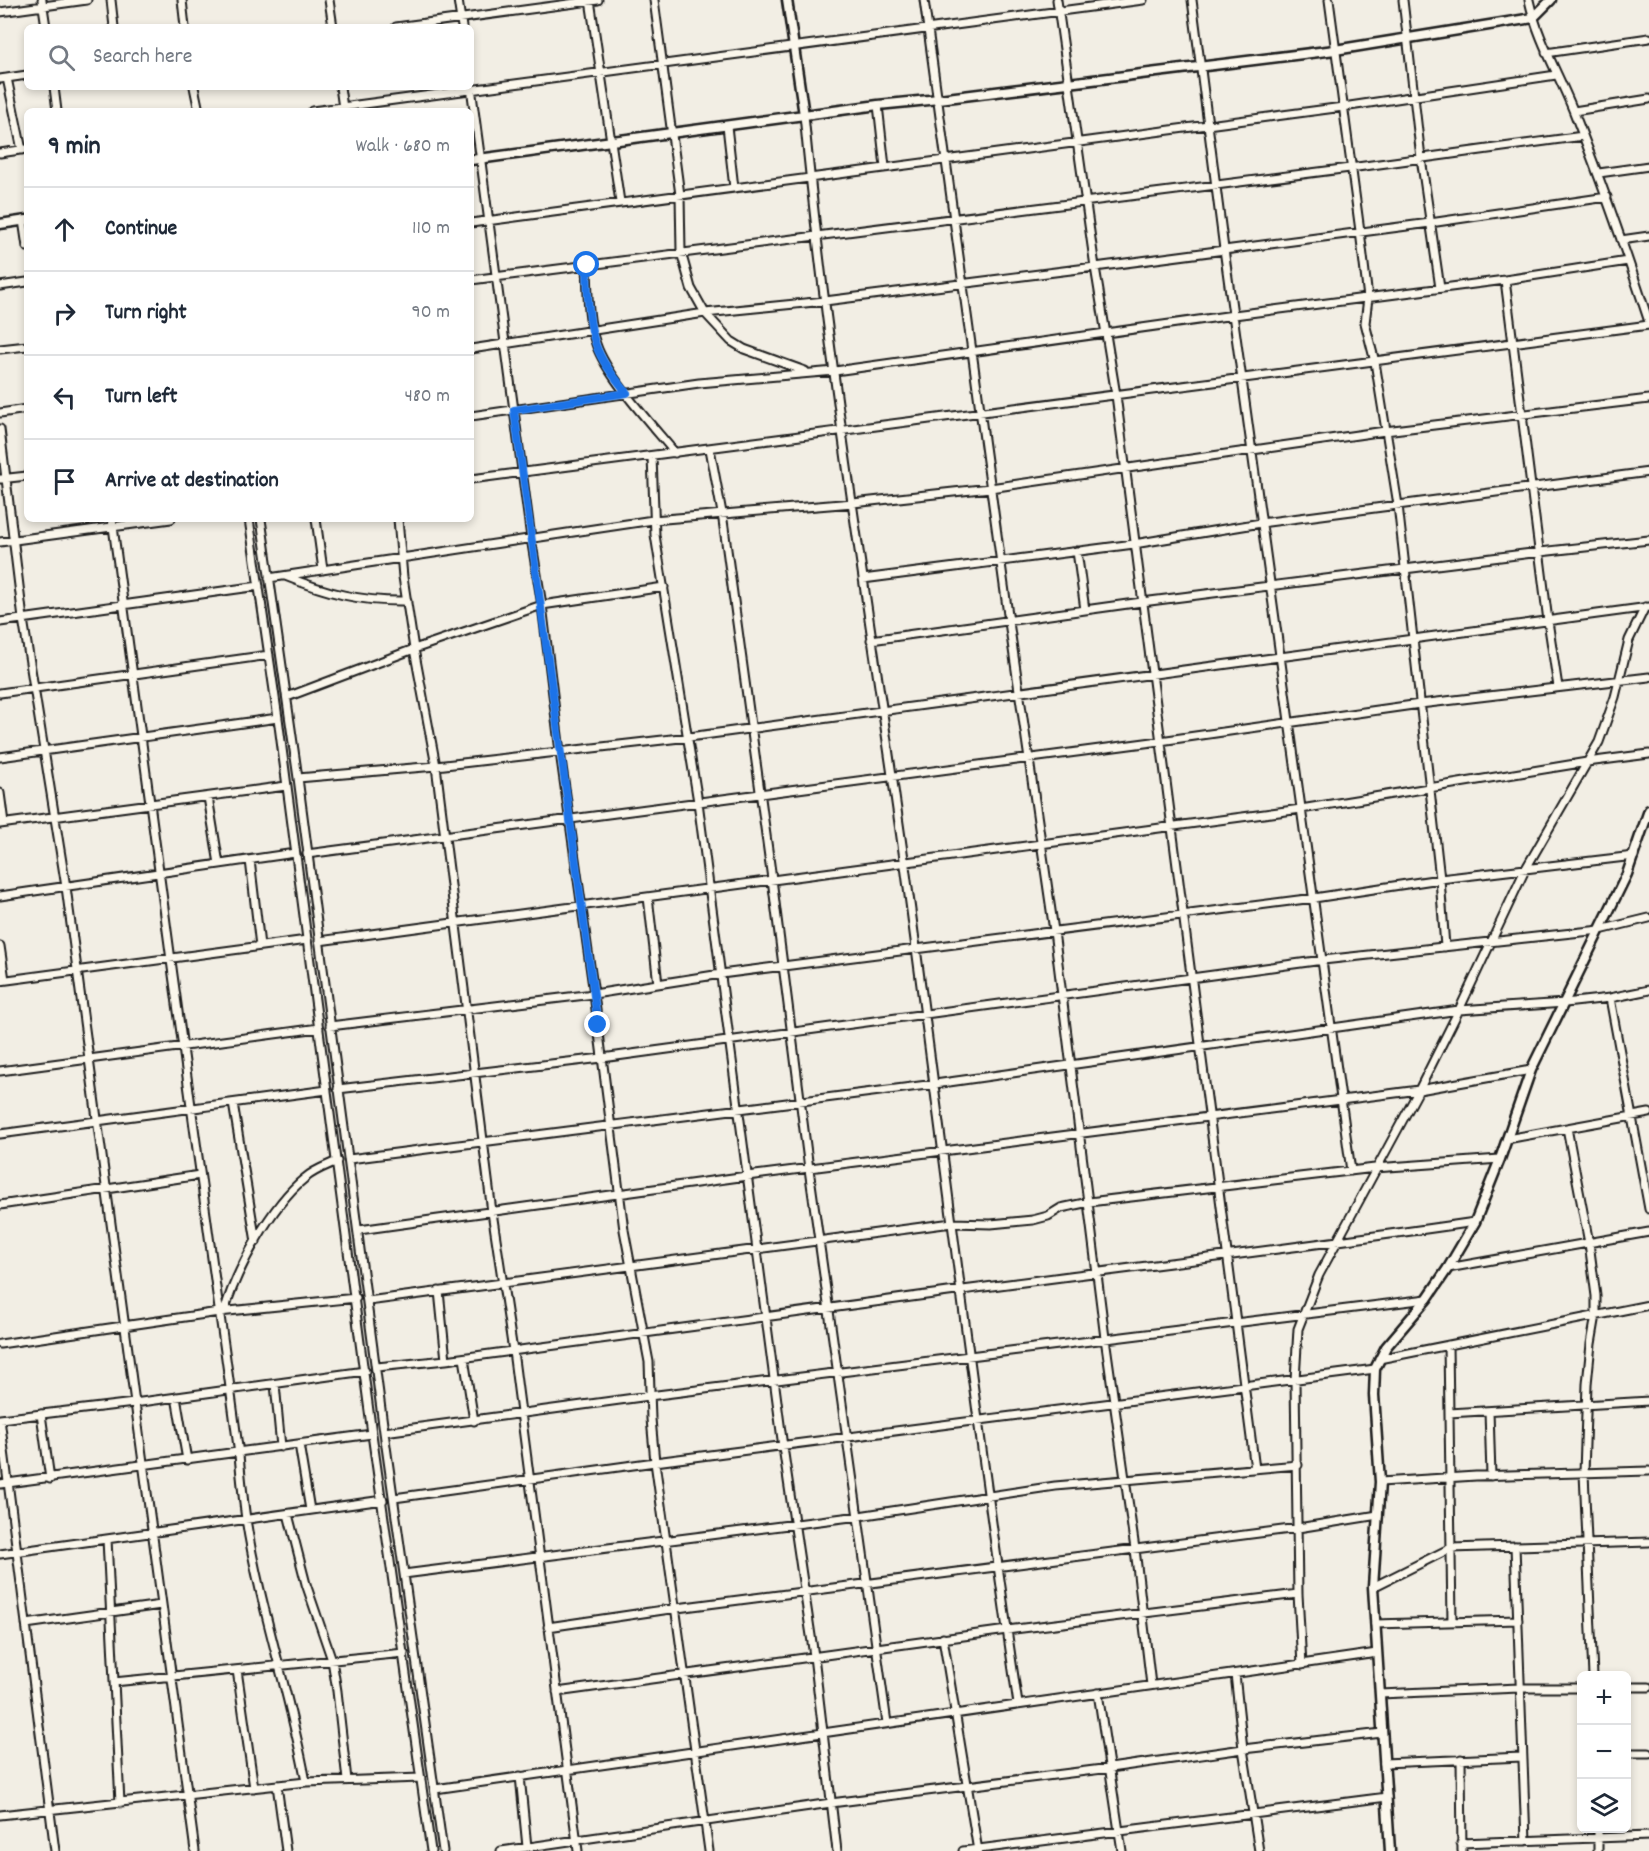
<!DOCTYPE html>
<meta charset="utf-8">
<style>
body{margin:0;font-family:Dekko,sans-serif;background:#f2f2f3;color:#1f2937}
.controls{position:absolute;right:18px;bottom:18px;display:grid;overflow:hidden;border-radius:9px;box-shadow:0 3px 9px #0003}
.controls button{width:54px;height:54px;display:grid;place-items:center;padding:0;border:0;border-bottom:2px solid #e0e1e3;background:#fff;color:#1f2937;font:30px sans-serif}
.stop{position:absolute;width:18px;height:18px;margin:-14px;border:4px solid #1a73e8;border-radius:50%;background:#fff}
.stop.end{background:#1a73e8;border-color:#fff;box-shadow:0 2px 6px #0008}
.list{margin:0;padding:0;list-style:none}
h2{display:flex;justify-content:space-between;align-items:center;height:78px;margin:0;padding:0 24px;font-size:26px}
h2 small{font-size:20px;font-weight:400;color:#747a83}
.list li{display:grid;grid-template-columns:39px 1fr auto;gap:18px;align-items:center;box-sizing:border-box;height:84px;padding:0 24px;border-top:2px solid #e0e1e3}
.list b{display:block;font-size:22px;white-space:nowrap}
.list em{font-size:20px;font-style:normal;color:#747a83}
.icon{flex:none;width:33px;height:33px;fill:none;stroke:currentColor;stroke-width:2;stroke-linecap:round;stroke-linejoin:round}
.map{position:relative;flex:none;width:1649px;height:1851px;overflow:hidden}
.search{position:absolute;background:#fff;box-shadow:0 3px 9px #0003;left:24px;top:24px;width:450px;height:66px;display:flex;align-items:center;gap:15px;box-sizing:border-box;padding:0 21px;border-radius:9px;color:#747a83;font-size:22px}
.panel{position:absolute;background:#fff;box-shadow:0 3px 9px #0003;left:24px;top:108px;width:450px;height:414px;border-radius:9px}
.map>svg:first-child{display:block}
</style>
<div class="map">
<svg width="1649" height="1851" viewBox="0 0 1649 1851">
<rect width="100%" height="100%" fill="#f2eee4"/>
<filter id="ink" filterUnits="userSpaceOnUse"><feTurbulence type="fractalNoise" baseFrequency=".0167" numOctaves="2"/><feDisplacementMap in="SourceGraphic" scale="12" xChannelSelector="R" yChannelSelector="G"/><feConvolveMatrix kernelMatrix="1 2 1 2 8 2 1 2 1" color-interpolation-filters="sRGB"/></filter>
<g filter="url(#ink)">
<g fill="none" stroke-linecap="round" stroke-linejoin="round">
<defs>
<path id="minor" d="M42,0L46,27
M111,0L114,27
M182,0L185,27
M329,0L333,27
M458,0L462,27
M590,0L620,202
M654,0L680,195L681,252L691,288L705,313L731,341L744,349L805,371
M924,0L1009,622L1054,931L1105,1338L1135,1549L1151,1685
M1057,0L1095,267L1116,395L1255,1469
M1192,0L1224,249L1351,1171
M1329,0L1360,231L1368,298L1365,323L1375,362L1398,505L1440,879L1445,947
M1403,0L1421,158L1440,288
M1529,0C1538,41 1560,76 1575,115C1602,183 1626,252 1649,322
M0,12L87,0
M396,27L598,0
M1546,53L1649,38
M7,78L22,150
M0,79L27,75
M54,87L57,111
M194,87L199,111
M340,87L343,108
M471,87L531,538L542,605L560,752L594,994L624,1230L649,1362L651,1419L655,1462L709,1851
M878,105L885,167
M312,111L1143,0
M1574,111L1649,99
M804,115C828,367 870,616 905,866C943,1145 976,1425 1018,1704
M727,126L734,188
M0,153L27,149
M1599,173L1649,166
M23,220L27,247
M471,223L1343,107L1556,75
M1621,240L1649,236
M587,265C588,291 587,319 596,344C607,377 652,425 675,453
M471,280L1350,168L1583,136
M1505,280L1548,621L1558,687
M0,286L27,282
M0,349L27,346
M471,349L705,313L825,301L1095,267L1430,223L1607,197
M0,413L27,409
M471,416L699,383L835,371L1234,315L1505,280L1628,261
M0,429L23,619L66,887L195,1851
M710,449L722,513L772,879L809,1169L887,1723
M652,457L655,535L698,802L783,1447L814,1656L837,1851
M0,479L27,476
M471,479L1649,325
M112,519C147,782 182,1046 219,1309C226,1358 233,1407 239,1455C241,1477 243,1498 246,1519C260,1609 290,1694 306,1782
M249,519L278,718L372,1434L431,1851
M261,519L298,778L384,1432L443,1851
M316,519L323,570
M398,519L403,577L414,649L436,766L492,1212L513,1351L578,1851
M0,542L171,519
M1077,551L1085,610
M285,576C327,593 361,602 407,601
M269,578L653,520L853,503L990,488L1385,431L1649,399
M863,579L1134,544L1261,523L1649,472
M0,622L259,586
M871,640L1142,602L1540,552L1649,540
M0,693L269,655
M287,697L414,649L542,605L664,587
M0,757L278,718
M298,778L436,766L689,737L1649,607
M0,793L4,823
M208,797L219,864
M0,824L286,786
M307,854L1160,741L1420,704L1649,677
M250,860L260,946
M0,896L295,853
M648,897L658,984
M319,941L1301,809L1587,762L1649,754
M0,946L5,980
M0,981L307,940
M1610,998L1649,1209
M330,1026L594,994L721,974L1314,898L1440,879L1634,856
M0,1071L319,1028
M338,1089L602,1058L1323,960L1600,930L1649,918
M233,1103L256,1242
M1567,1128L1589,1243L1596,1296V1315L1591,1344L1587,1384L1584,1473L1593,1676
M0,1134L327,1090
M1507,1139L1649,1113
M349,1159L935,1084L1459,1010L1565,1003L1610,998L1649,990
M0,1205L200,1175
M359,1230L747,1176L1419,1090L1531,1070
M1448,1268L1649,1232
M368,1301L952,1223L991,1224L1033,1220L1048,1216L1061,1208L1089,1202L1375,1168L1500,1159
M224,1312C236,1271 271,1205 305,1178C314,1170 326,1166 337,1161
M0,1344L219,1312L356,1298
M1448,1345L1452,1622
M464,1358L474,1421
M1379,1359L1649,1305
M446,1360C619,1338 791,1314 963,1290C1134,1267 1304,1247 1475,1222
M377,1367L446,1360L439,1291
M275,1384L281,1447
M176,1397L187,1460
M1489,1411L1491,1476
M1449,1413L1649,1401
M41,1414L50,1479
M0,1419L55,1851
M0,1419L134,1403L365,1371
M384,1432L649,1396L1427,1299
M299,1444L310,1510
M1380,1482L1476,1476L1649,1471
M0,1484L372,1434
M394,1498L655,1462L1375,1369
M288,1514L306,1584L332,1660L337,1691L347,1780
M107,1539L120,1803
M1515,1546L1526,1841
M0,1554L383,1500
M404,1574L859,1516L1055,1486L1298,1465
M1373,1587L1451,1548L1649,1542
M26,1624L161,1605
M1375,1624L1518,1620
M548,1627L677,1608L1298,1528L1378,1515
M943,1638L978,1851
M1302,1665L1298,1594L1295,1380L1298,1329L1319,1275L1419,1090L1459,1010L1525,870L1599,742L1615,697L1629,640L1645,607
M237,1670L254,1788
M1235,1674L1243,1749L1259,1851
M114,1682L404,1653
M1626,1687H1649
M557,1692L1007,1630L1298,1594
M1098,1693L1122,1851
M1380,1694L1519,1688H1582
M1626,1753H1649
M1461,1759L1462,1851
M1384,1763L1522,1757
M520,1776L527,1847
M277,1785L286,1851
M435,1789L1377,1653
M0,1815L306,1782L421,1778
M1598,1828V1851
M1461,1843L1649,1836
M501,1851L831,1803L1110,1768L1243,1749L1382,1733
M963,1851L1387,1797"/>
<path id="tertiary" d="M787,0L804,115
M471,160L878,105L939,99L1335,50L1533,18L1551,0
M0,224L27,220
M1390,1851L1373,1587L1380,1482L1374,1395L1375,1369L1386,1347L1427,1299L1448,1268L1475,1222L1500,1159L1531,1070L1627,874L1649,810"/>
</defs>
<use href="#minor" stroke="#1c1c1c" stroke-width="11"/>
<use href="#tertiary" stroke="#1c1c1c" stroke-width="13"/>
<use href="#minor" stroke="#fbf7ec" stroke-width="7"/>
<use href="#tertiary" stroke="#fbf7ec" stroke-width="8"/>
</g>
</g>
<g fill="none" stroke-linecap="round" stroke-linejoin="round" filter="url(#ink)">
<path stroke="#1a73e8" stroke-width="8" d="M587,265C588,291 587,320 596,345C602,363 615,378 627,393L514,410L598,1025"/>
</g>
</svg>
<div class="controls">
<button>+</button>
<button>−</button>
<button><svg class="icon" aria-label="layers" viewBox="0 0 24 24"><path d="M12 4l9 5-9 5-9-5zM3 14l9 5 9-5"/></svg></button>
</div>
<div class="stop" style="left:587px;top:265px"></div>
<div class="stop end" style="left:598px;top:1025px"></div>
<div class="search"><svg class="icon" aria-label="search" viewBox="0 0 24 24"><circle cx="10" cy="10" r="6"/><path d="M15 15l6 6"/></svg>Search here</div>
<section class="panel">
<h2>9 min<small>Walk · 680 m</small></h2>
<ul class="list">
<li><svg class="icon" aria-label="ahead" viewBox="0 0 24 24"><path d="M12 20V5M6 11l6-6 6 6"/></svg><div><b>Continue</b></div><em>110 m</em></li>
<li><svg class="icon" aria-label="right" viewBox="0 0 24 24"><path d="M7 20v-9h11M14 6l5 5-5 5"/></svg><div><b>Turn right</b></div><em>90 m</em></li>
<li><svg class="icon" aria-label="left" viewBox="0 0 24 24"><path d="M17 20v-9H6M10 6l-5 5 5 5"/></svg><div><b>Turn left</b></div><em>480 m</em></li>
<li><svg class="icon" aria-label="arrive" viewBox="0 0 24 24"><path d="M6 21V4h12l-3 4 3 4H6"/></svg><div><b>Arrive at destination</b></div></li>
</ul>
</section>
</div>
